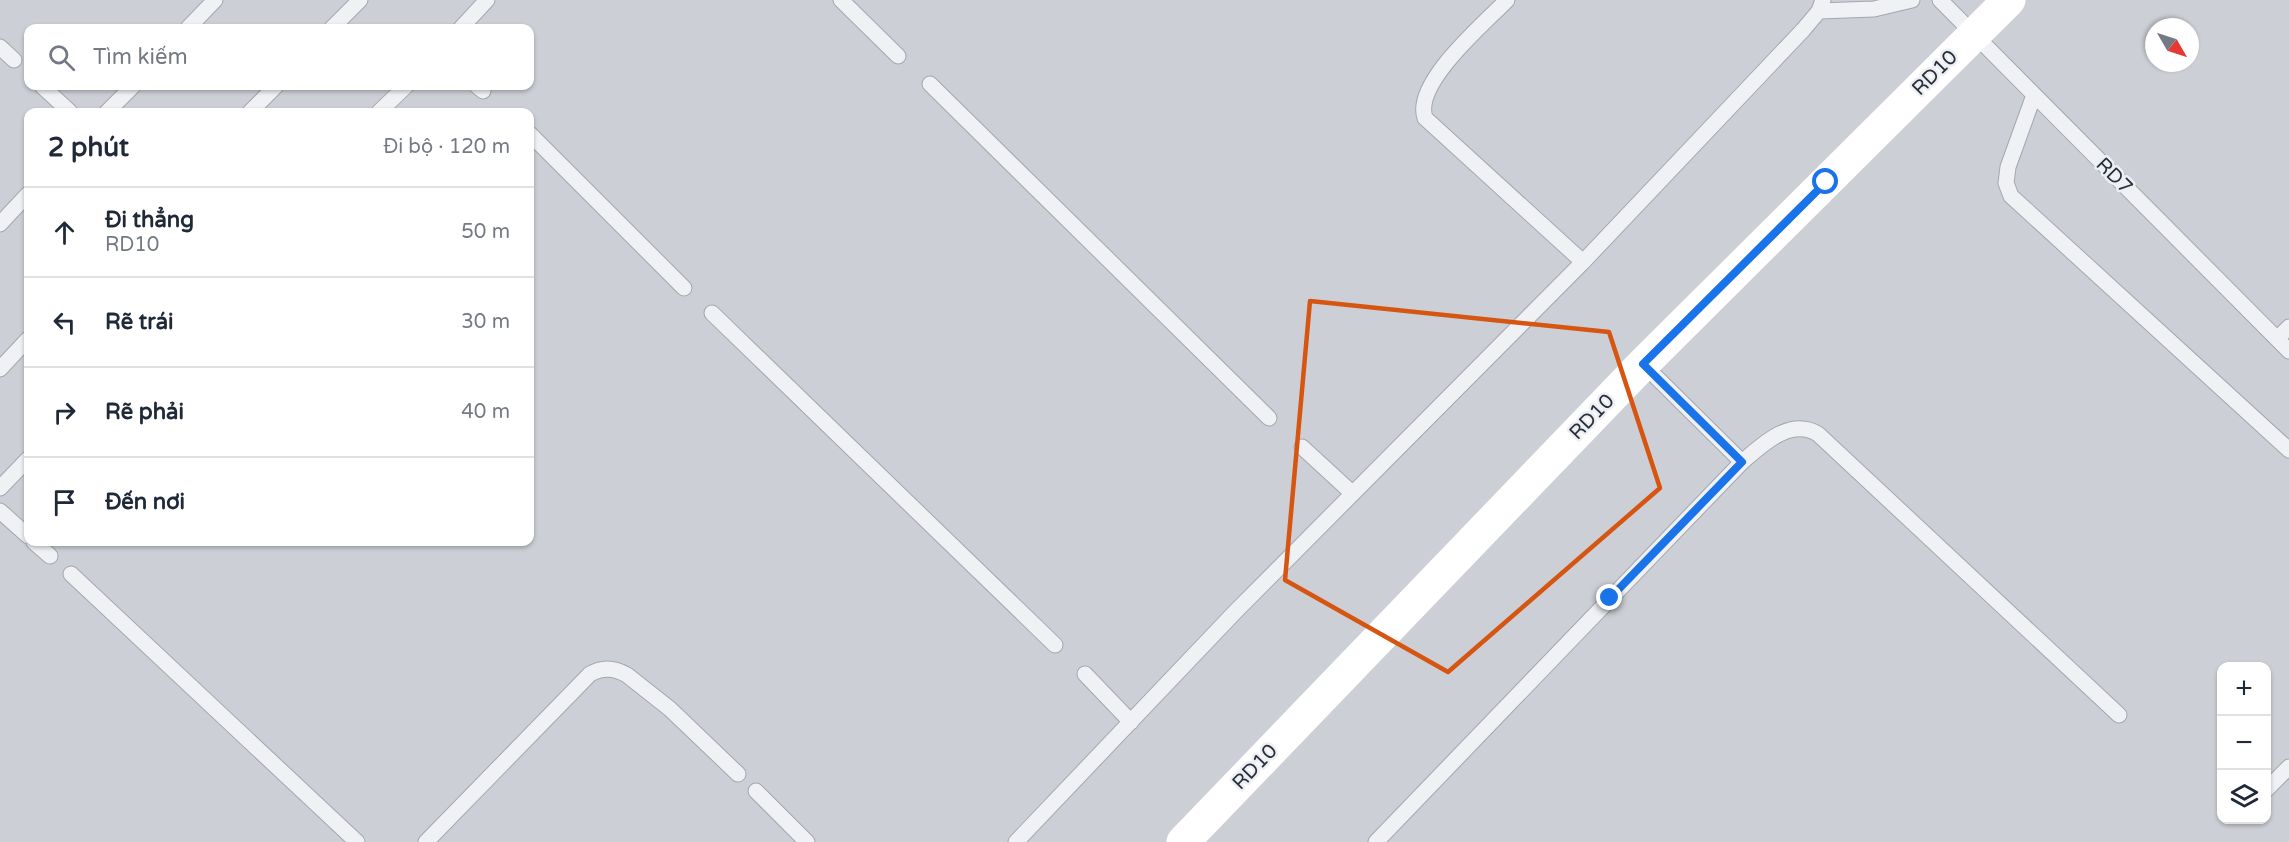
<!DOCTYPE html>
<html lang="vi">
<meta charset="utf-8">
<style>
body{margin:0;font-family:"Varela Round",sans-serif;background:#f2f2f3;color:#1f2937}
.controls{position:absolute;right:18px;bottom:18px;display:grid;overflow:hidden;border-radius:12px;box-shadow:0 2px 4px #0004}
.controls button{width:54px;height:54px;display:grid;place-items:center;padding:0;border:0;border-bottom:2px solid #e0e1e3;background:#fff;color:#1f2937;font:30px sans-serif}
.compass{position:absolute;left:2145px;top:18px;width:54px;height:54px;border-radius:50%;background:#fff;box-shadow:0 2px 4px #0004;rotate:129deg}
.stop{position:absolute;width:18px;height:18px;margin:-14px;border:4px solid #1a73e8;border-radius:50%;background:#fff}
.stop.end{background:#1a73e8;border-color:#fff;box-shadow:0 2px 6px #0008}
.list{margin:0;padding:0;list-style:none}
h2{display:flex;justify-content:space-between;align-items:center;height:78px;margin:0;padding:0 24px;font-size:26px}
h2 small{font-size:20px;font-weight:400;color:#747a83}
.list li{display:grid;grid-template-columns:39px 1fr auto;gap:18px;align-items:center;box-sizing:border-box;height:90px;padding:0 24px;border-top:2px solid #e0e1e3}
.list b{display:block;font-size:22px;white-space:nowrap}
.list p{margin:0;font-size:20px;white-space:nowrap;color:#747a83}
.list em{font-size:20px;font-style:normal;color:#747a83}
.icon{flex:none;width:33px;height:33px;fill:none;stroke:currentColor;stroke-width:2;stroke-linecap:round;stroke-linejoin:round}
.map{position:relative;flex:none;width:2289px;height:842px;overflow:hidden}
.search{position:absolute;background:#fff;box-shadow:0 2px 4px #0004;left:24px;top:24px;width:510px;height:66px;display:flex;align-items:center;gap:15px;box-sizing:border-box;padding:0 21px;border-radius:12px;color:#747a83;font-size:22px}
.panel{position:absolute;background:#fff;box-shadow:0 2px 4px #0004;left:24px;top:108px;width:510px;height:438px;border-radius:12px}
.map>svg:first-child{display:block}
</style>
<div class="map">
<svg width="2289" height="842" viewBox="0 0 2289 842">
<rect width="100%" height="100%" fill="#dde0e5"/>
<path fill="#ccd0d6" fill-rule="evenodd" d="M0,0H2289V842H0ZM2154,27H2190V63H2154ZM28,28H530V86H28ZM28,112H530V542H28ZM2222,666H2266V820H2222Z"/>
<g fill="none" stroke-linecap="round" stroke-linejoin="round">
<defs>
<path id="lane" d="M841,0L898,56
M1507,0C1484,24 1413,83 1425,118L1583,262
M1940,0L2289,351
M1819,11L1874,9L1912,0
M188,28L215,0
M332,28L360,0
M461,28L487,0
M0,47L14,60
M930,84L1269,418
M42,86L70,112
M477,86L483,91
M2034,95L2008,167L2006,183L2011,196L2289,450
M107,112L133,86
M250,112L276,86
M379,112L406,86
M530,134L684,288
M0,224L28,194
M712,313L1055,645
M2277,339L2289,327
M0,369L28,339
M1302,447L1352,493
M1742,462C1762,445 1790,417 1818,434L2119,715
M0,488L28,459
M0,511L28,536
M34,542L50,556
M71,574L357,842
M1085,674L1131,722
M2266,790L2289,767
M756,791L807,842
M426,842L590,674C602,667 615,668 627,675L670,709L738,774
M1016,842L1235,612L1583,262L1803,30L1819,11L1823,0
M1376,842L1742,462L1643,364"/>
</defs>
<use href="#lane" stroke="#a3a7ae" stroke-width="17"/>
<use href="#lane" stroke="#eff1f4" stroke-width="15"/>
<path stroke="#fff" stroke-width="33" d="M1183,842L1643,364L2009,0"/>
</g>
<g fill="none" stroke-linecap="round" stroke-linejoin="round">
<path stroke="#1a73e8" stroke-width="8" d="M1610,598L1742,462L1643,364L1826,182"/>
</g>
<path fill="none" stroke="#d55511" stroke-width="4.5" stroke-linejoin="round" d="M1310,301L1609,332L1660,488L1448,672L1285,580Z"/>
<g text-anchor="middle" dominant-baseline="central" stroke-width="5" stroke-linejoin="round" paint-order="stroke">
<g font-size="20" fill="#292f3a" stroke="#eceff3">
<text transform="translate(1935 73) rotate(-45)">RD10</text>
<text transform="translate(2114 176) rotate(45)">RD7</text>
<text transform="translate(1592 417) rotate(-46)">RD10</text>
<text transform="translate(1255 767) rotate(-46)">RD10</text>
</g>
</g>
</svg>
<div class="controls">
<button>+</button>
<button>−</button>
<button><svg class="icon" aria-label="layers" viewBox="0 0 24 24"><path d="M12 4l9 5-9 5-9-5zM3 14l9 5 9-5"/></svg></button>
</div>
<svg class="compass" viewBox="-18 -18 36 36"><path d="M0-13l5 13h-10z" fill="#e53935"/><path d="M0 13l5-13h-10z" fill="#747a83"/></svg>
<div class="stop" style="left:1826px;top:182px"></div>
<div class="stop end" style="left:1610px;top:598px"></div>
<div class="search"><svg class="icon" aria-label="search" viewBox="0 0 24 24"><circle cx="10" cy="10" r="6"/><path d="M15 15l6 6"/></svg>Tìm kiếm</div>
<section class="panel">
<h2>2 phút<small>Đi bộ · 120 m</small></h2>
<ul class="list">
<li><svg class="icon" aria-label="ahead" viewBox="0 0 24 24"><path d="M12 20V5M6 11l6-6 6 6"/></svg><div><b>Đi thẳng</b><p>RD10</p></div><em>50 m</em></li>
<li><svg class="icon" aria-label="left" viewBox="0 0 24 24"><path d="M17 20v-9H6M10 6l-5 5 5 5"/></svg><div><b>Rẽ trái</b></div><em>30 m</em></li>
<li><svg class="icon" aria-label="right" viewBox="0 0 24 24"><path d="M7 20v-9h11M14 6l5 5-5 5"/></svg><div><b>Rẽ phải</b></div><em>40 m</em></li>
<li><svg class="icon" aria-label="arrive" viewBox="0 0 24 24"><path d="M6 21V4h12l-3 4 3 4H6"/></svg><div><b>Đến nơi</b></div></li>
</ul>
</section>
</div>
